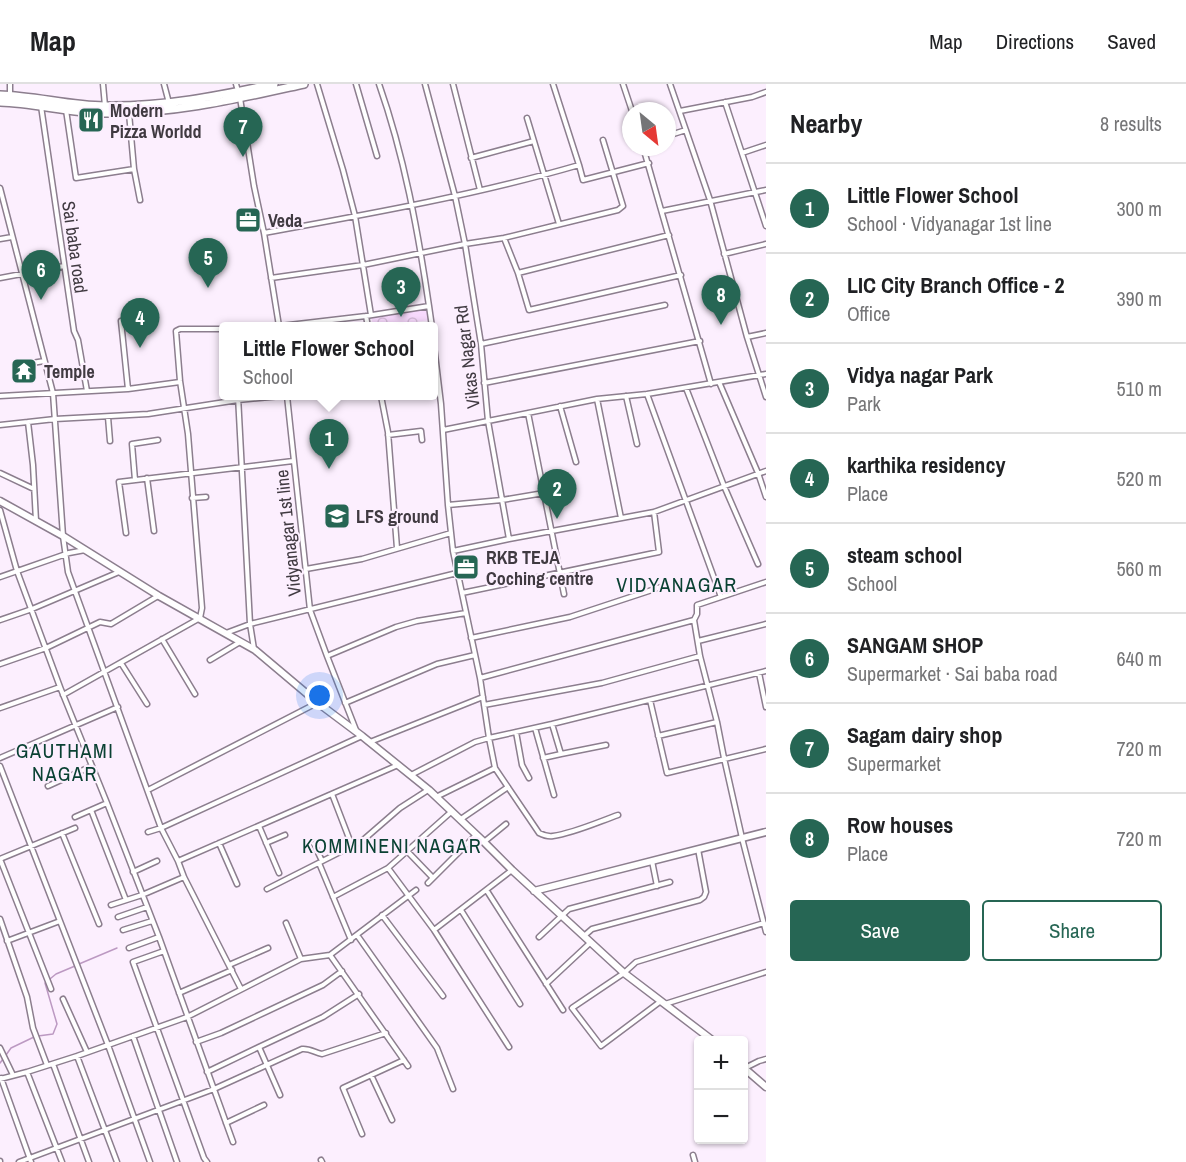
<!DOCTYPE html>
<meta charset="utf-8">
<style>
body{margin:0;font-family:"Archivo Narrow",sans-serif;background:#f6f6f6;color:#202124}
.controls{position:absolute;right:18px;bottom:18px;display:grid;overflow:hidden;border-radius:6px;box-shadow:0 2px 4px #0004}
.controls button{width:54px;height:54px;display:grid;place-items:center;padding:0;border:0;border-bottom:2px solid #e0e0e0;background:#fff;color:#202124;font:30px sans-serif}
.compass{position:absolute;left:622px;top:18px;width:54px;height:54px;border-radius:50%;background:#fff;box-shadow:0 2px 4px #0004;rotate:151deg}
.you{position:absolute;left:320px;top:612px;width:21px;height:21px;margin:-15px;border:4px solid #fff;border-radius:50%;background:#1a73e8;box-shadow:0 0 0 9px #1a73e833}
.badge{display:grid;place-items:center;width:39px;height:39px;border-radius:50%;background:#266654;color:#fff;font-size:20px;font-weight:700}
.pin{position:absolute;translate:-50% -50px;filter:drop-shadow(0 2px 3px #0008)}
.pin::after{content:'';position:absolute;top:32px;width:21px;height:18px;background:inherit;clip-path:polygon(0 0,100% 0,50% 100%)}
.popup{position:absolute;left:219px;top:238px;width:219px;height:78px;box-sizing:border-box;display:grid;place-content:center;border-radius:6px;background:#fff;filter:drop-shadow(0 2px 4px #0005);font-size:20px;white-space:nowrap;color:#757577}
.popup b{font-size:22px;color:#202124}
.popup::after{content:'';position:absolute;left:50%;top:100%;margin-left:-12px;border:12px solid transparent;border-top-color:#fff}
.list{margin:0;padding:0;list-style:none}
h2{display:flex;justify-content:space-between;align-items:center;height:78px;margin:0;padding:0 24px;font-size:26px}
h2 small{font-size:20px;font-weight:400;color:#757577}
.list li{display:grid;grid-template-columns:39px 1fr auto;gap:18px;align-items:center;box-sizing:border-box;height:90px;padding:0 24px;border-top:2px solid #e0e0e0}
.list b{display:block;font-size:22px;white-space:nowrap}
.list p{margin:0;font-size:20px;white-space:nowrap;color:#757577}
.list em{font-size:20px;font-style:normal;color:#757577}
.actions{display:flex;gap:12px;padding:18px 24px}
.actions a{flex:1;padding:14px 0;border:2px solid #266654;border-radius:6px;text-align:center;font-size:21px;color:#266654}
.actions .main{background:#266654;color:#fff}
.map{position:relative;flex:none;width:766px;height:1078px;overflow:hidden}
header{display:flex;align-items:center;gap:36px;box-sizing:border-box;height:84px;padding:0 30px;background:#fff;border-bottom:2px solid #e0e0e0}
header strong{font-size:28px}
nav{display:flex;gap:33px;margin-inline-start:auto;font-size:21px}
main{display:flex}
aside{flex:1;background:#fff}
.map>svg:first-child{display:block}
</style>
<header>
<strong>Map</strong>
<nav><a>Map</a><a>Directions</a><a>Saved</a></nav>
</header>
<main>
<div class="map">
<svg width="766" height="1078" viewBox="0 0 766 1078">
<defs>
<pattern id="park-crowns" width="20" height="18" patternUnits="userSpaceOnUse" patternTransform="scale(1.5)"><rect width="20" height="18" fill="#f8dafd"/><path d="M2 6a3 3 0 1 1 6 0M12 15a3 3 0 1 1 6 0" fill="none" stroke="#d6bcda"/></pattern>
</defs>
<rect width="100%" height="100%" fill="#fceffe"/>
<path fill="url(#park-crowns)" d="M429,222L430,236L387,242H373L371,231Z"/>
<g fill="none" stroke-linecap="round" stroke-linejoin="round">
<path stroke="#bc99c2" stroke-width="1.5" d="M79,880L117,864
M38,952L53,950L57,940L45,899L56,890L75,882
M6,971L11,964L34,953
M0,979L3,975"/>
<defs>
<path id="street" d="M103,0L105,22
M164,0L169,19
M236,0L240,14L254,102L264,149L279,242
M317,0L343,86L355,132L371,231
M356,0L377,72
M425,0L455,112L465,160L481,260L488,337L597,315L647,310L766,290
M453,0L480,106
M553,0L579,81
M623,0L632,27
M670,0L710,116L747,253L766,313
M10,11V0
M725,18L766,142
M41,22L74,247L78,256L87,307
M66,26L76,94L134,85L129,29
M680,27L752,13L766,8
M527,34L559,140
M667,52L686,46
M643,63L711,300
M742,69L766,61
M471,74L534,57
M134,85L140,116
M0,104L53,309L63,452L68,488L161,744L178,777L184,793L241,905
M662,127L766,106
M264,149C369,130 476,111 579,81L583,96L649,79
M504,154L518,189L529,226L681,191
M0,155L12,153
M724,170L766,160
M518,189L669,151
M0,194L64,182
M271,194L363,181L465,160L504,154L618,126L623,122L603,56
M429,222L432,243
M366,232L368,243
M121,237L128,305
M272,243L366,232L429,222C418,147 404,71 379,0
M747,253L766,249
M481,260L665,221
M434,262L441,320L448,421L453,467
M15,282L44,277
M719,298L758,389L766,413
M484,299L700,257
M686,304L724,402L758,480
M647,310L721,513
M0,312L128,305L180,298
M238,312L250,540L254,565
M287,312L310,526L327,572L356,646
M328,312L329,318
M381,312L388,348L397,464
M626,312L637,360
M597,315L621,434
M560,322L576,378
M528,329L564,510
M108,333L110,357
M0,341L28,338
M443,346L488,337L509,455
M388,351L421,347L422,356
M0,389L34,405
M147,394L154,447
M135,396L132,360L158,356
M192,414L206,413
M448,421L502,416L544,409
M0,426L17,487L60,603L107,719L159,853L233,1058
M36,437L33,381L28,338L55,335L148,330L238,316L281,312
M126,449L119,398L293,377
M306,485L362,475L451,449
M0,493L69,469L85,466
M462,509L659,468L654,428
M0,536L32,525L119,488
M694,536L700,572L717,638L724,674L742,754L766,848
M226,549L250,540L457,489
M471,554L570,533L664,502
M162,555L195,610
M698,557L766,540
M327,572L396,543L417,537L466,529
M210,576L240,558
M121,579L147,620
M0,580L46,564L100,538L111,540L158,512
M759,589L766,623
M480,594L694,536L697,530V521L766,498
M63,611L200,534L202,524L188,350L180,297L176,247L180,245H224
M650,616L667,689L766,665
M345,619L437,580L475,571
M484,621L602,599L700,572
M0,624L60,603
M552,640L561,670L606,661
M535,644L554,711
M516,648L522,681L529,694
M658,652L717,638
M370,658L483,613
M0,674L118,623
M543,674L561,670
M0,682L108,961L150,1078
M411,691L475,658L489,654L552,640L766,587
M48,702L92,682
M148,706L317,619
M332,710L352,762
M436,713L495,684
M91,726L126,816
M618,731C598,738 574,749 553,752C547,753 543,751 539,749L495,684L489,654L480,594L453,467L509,455L654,428L766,387
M75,733L107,719
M461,735L508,703
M259,742L279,789
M148,748L161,744L362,652
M62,749L99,840
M484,758L506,740
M219,759L237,800
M266,759L285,751
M314,760L322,777
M407,767L433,794
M0,775L51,905
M0,775L75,744
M178,777L398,681
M652,777L657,802
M319,779L351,856
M388,784L434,846L509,963
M133,788L157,777
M428,799L476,751
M267,805L362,757L400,724L428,706
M487,807L563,926
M333,813L388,784L451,728
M111,821L142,811L184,793
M461,826L520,920
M382,831L443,912
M118,833L147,823
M0,835L27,913L33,944L47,981
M286,839L301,875
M123,846L152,837
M434,846L512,786
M357,851L437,964L453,1005
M584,852L592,845L700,816L704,813L706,808L698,765
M539,853L569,825L670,798
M7,857L60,837
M129,864L159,853
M164,867L133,878L204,1074L207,1078
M330,871L408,982
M229,881L268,864
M546,900L591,858
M179,909L232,886
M63,915L87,968
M661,917L601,962L572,924L624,889L636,878L764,839
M665,920L766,888
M133,952L177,1078
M196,958L221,949L323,901L342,887
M0,964L13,991
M77,972L117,1078
M53,980L89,1078
M745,984L759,977L766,975
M27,988L62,1078
M207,988L259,963
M371,991L392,1036
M1,994L31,1078
M0,995L27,988L77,972L187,933L301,875L330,871L416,806
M280,1011L259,963L323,933L359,910
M226,1039L264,1021
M362,1050L343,1004L404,976
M693,1071L695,1078
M321,1076L322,1078
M0,1077V1078
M19,1078L214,1005L302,965C310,964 315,969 322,970L386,949"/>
<path id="secondary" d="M0,417L63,452L159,512L255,566L318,619L362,652L429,706L484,758L512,786L624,889L712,956
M534,807L766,748
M744,984L766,1003"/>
<path id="primary" d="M0,11C36,12 70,22 105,22C163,23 218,12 274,0
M0,18C35,19 70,29 105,29C174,30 236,15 304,0"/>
</defs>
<use href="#street" stroke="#8c7e8e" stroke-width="7"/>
<use href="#secondary" stroke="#8c7e8e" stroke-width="9"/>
<use href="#primary" stroke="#8c7e8e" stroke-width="10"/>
<use href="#street" stroke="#fff" stroke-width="4"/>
<use href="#secondary" stroke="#fff" stroke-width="6"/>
<use href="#primary" stroke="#fff" stroke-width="7"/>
</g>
<defs>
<symbol id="restaurant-square" viewBox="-11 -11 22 22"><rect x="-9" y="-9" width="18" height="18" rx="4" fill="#266654" stroke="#fceffe"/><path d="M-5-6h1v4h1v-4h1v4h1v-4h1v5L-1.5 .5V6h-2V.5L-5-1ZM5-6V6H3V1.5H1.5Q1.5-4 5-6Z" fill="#fff"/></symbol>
<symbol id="office-square" viewBox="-11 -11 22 22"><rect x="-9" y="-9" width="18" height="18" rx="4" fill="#266654" stroke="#fceffe"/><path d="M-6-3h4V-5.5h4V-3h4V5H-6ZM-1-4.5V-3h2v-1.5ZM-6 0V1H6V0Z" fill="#fff"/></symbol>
<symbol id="temple-square" viewBox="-11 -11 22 22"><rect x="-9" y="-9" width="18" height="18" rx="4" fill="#266654" stroke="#fceffe"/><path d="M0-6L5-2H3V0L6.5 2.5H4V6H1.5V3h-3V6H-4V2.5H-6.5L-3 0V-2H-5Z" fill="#fff"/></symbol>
<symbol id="school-square" viewBox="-11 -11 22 22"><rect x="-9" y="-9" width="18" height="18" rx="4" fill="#266654" stroke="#fceffe"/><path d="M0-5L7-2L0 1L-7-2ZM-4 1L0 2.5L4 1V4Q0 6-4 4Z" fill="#fff"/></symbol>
</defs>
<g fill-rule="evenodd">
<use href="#restaurant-square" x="76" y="21" width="30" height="30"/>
<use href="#office-square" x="233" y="121" width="30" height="30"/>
<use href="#temple-square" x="9" y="272" width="30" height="30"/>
<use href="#school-square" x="322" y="417" width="30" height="30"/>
<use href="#office-square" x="451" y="468" width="30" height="30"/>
</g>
<g text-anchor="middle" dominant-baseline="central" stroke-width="4.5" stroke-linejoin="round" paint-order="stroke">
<g font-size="18" font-weight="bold" fill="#403a41" stroke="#fceffe" text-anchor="start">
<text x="110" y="26">Modern<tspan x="110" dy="21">Pizza Worldd</tspan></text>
<text x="268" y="136">Veda</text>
<text x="44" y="287">Temple</text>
<text x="356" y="432">LFS ground</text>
<text x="486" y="473">RKB TEJA<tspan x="486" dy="21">Coching centre</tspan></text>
</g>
<g font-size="18" fill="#403a41" stroke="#fceffe">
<text transform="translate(75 163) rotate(82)">Sai baba road</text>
<text transform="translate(467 273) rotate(-97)">Vikas Nagar Rd</text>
<text transform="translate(288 449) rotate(-96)">Vidyanagar 1st line</text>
</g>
<g font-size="20" letter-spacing="1.5" fill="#0a4133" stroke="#fceffe">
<text x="677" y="500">VIDYANAGAR</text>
<text x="65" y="666">GAUTHAMI<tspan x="65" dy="23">NAGAR</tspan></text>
<text x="392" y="761">KOMMINENI NAGAR</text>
</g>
</g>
</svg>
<div class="controls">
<button>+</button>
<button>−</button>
</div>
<svg class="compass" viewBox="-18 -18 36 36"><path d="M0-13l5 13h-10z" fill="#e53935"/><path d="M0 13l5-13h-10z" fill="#757577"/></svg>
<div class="you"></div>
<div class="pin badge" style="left:329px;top:385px">1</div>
<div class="popup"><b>Little Flower School</b>School</div>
<div class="pin badge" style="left:557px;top:435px">2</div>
<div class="pin badge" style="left:401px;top:233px">3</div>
<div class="pin badge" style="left:140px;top:264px">4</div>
<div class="pin badge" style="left:208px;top:204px">5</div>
<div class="pin badge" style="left:41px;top:216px">6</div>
<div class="pin badge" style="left:243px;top:73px">7</div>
<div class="pin badge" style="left:721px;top:241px">8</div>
</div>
<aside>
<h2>Nearby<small>8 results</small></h2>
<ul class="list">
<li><span class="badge">1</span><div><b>Little Flower School</b><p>School · Vidyanagar 1st line</p></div><em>300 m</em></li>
<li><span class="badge">2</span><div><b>LIC City Branch Office - 2</b><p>Office</p></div><em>390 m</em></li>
<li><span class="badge">3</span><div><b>Vidya nagar Park</b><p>Park</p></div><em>510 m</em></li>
<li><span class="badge">4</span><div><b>karthika residency</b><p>Place</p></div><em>520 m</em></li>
<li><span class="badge">5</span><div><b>steam school</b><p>School</p></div><em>560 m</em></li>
<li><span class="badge">6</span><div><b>SANGAM SHOP</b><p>Supermarket · Sai baba road</p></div><em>640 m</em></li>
<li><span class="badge">7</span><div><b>Sagam dairy shop</b><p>Supermarket</p></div><em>720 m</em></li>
<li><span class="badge">8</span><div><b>Row houses</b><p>Place</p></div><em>720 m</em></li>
</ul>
<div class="actions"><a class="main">Save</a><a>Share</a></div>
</aside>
</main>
